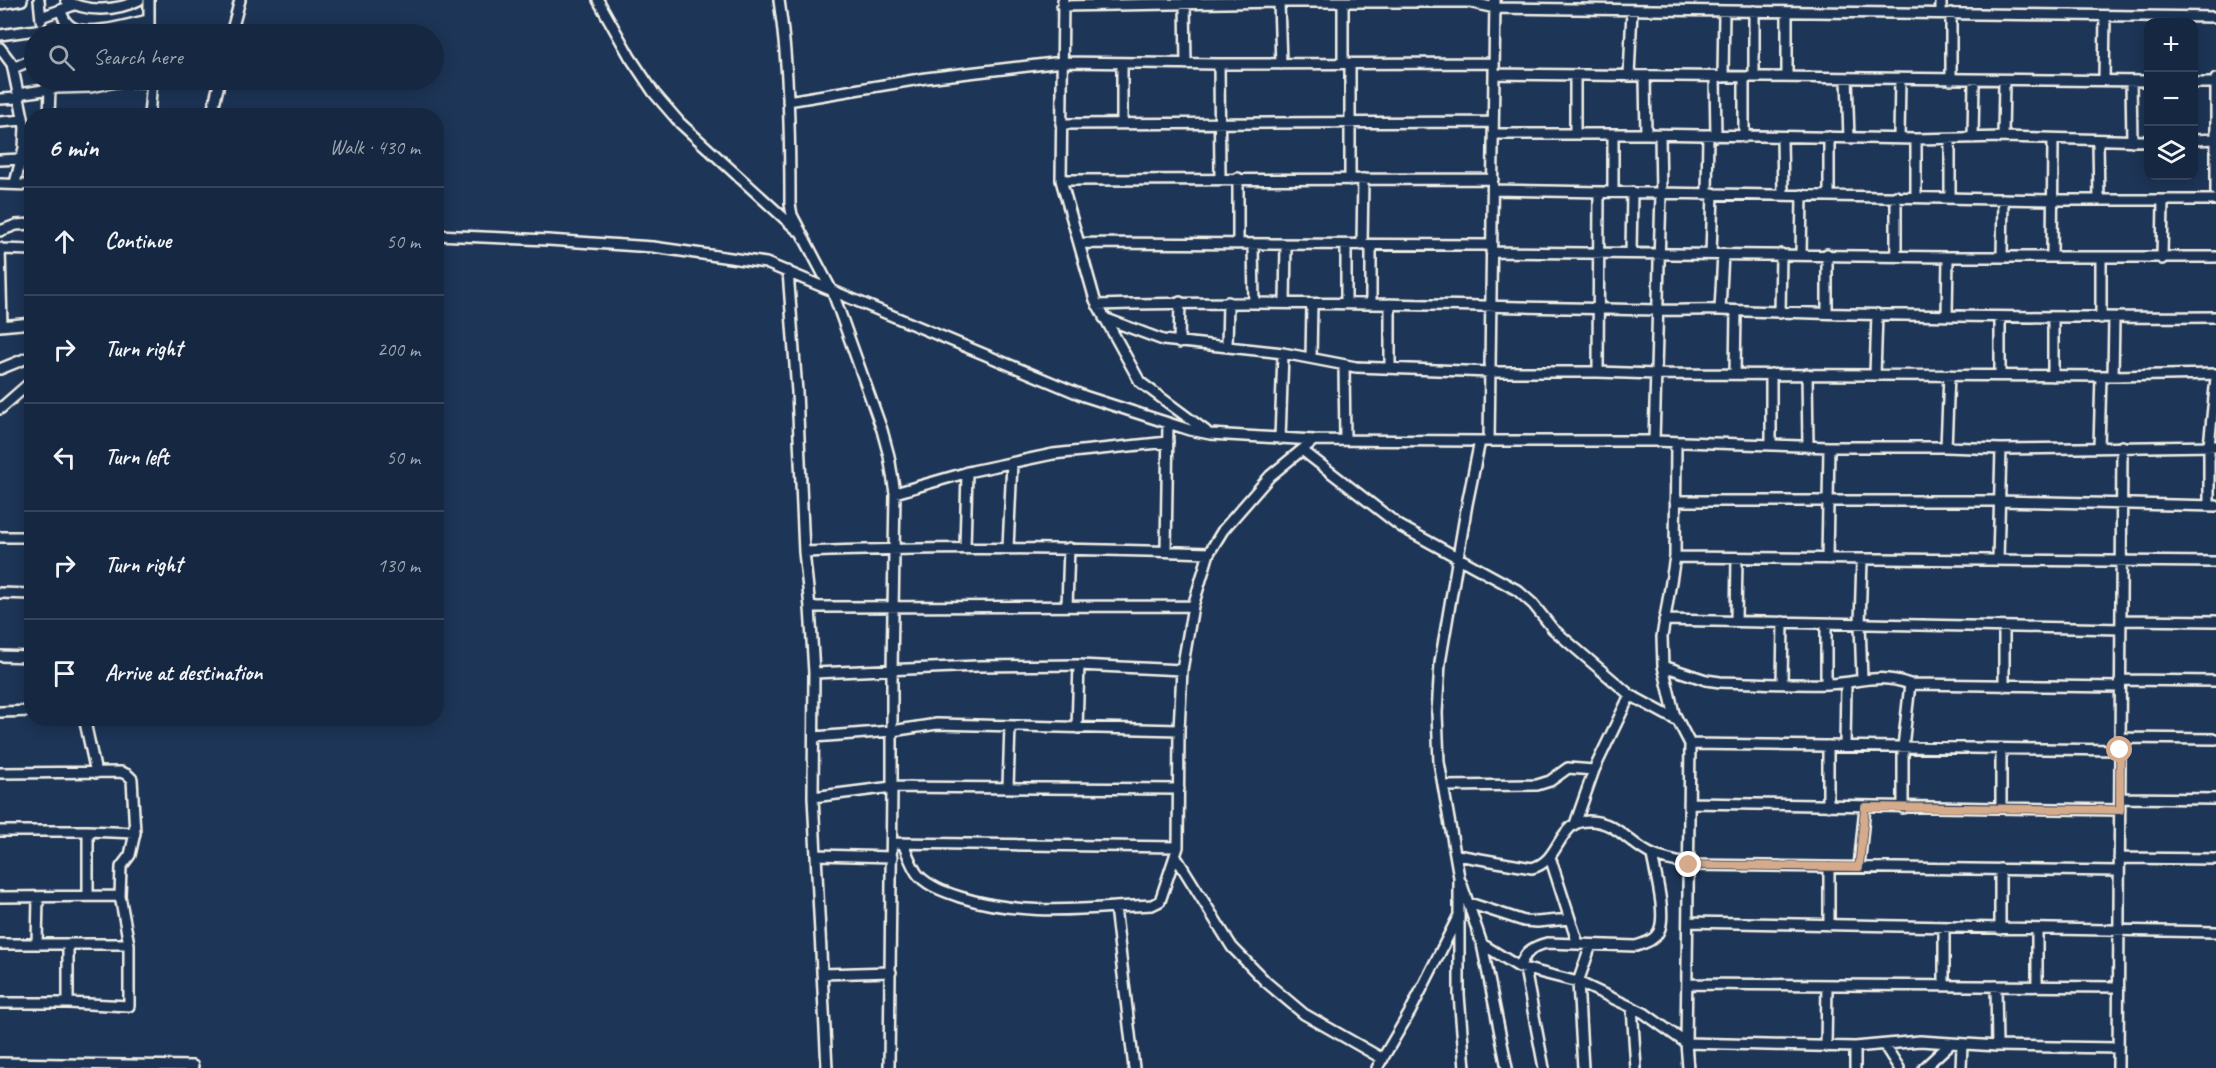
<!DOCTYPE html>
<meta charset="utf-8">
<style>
body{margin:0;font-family:Caveat,sans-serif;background:#23344c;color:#f1f3f6}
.controls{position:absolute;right:18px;top:18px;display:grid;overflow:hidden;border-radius:12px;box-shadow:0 3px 15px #0003}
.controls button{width:54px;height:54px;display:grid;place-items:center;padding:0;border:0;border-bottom:2px solid #35445a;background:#162841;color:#f1f3f6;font:30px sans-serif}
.stop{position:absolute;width:18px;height:18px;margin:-14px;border:4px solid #d6ab8b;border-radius:50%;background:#fff}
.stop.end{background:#d6ab8b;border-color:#fff;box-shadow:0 2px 6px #0008}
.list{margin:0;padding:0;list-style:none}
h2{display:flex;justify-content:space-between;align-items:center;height:78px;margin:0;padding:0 24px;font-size:26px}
h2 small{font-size:20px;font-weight:400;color:#9ea6b1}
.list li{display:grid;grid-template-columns:39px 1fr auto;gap:18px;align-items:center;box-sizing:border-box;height:108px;padding:0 24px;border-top:2px solid #35445a}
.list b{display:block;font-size:22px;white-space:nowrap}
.list em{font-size:20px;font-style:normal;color:#9ea6b1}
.icon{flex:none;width:33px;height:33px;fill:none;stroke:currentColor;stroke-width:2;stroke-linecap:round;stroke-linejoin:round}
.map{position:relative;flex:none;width:2216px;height:1068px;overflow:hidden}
.search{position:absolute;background:#162841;box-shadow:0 3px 15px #0003;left:24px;top:24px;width:420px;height:66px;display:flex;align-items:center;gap:15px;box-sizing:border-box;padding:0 21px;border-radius:33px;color:#9ea6b1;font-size:22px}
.panel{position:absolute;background:#162841;box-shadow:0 3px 15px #0003;left:24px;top:108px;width:420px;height:618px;border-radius:24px}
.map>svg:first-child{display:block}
</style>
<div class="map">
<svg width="2216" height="1068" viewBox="0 0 2216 1068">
<rect width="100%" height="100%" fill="#1d3557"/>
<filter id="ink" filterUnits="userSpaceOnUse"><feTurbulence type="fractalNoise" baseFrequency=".0167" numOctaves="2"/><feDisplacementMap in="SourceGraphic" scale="12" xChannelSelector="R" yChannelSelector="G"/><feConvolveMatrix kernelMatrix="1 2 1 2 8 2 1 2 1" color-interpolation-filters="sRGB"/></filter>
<g filter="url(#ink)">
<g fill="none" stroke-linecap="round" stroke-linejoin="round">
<defs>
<path id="street" d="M39,0L41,20
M66,0C86,13 117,11 139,0
M149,0V34
M598,0L630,57L654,93L680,123L797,230
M779,0C789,67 790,136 790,204L792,215L833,293L882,430L889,456L895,493L892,671V787L889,1068
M1063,0L1061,180L1095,300L1140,382L1206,431
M1279,2L1281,64
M1343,2V63
M1185,3L1186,64
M0,4L22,0
M1062,6L1279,2H1468L1495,8L2216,17
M61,11C63,18 66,24 72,27C89,37 130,24 148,20
M1754,11V77
M1787,12V77
M1941,13V0
M1951,13V80
M41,17L74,5
M231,34L240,0
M0,35L43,29
M0,48L12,64L25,127L24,148L15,183
M1122,63V123
M1350,63V180
M1219,64L1220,178
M13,68L34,59
M1494,74L2148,81
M1629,76L1632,10
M1645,77L1646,134
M1715,77L1716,136
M1723,77L1724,11
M1744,77V137
M1847,78L1849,138
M2216,79V191
M2104,80L2105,16
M2131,81L2132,141
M2194,83H2216
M18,94L57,88L91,87L116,82H152
M0,99L18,98
M788,101L926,78L1062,62L1219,64L1494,63
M49,116L50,89
M149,116L152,80
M211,116L220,80
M0,122L23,120
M1061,124L1493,122
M1494,134H1646L1916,139L2003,137L2148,141
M1575,134V75
M1829,137V194
M2003,137L2004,81
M1782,138L1783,194
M1899,138L1900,79
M1973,138L1974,80
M1916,139V197
M2194,140L2216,139
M2098,141L2099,200
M0,160L21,159
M1238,178V244
M1061,180L1493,179
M0,184L32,185
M1493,190L2053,200H2216
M1613,192V134
M1707,193L1708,135
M1896,196V256
M1950,197V139
M0,231L16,225L32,224
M436,235L548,240L653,247L766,263L1084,396L1190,430L1210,434L1314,440
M1080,243L1491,245
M1253,245L1254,303
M1362,245L1363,179
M1371,245V303
M0,248L2,326
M1,249L32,250
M1491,252L1948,257H2216
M1631,253L1632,192
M1711,254L1713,193
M1801,255L1802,195
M2002,256L2003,199
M2052,257L2053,139
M2162,259L2163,200
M788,271L797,392L804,552L810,607L814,673L813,797L827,1068
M1285,303L1286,245
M1346,303V245
M1097,305C1283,300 1468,306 1654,310C1676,311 1699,309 1721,310C1886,316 2051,318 2216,317
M1720,310L1723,254
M1780,313L1781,254
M1827,313V254
M1947,315L1948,257
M1104,318L1163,340L1283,353L1356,367L1490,372H1598L1655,374L2113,376L2216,374
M2000,318V375
M2101,318V258
M0,326L32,323
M1179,343L1180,302
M1227,346L1228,302
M1311,358L1312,304
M1344,366L1345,440
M1390,367V304
M0,369L32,356
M1598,372L1599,192
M1735,374L1736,311
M1807,374L1808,447
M1875,375L1877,314
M2053,376V318
M2113,376L2114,318
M0,409L32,381
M1280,439L1283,353
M1489,441L1495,0
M1654,441L1661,193L1660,135
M1676,442L1675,557L1662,637L1663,666L1674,713L1690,744L1686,1043L1688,1068
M1771,445V374
M1946,447L1949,375
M2099,447L2101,376
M1302,450L1400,526L1517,590L1533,604L1553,629L1630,695L1678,721
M895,493L972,471L1053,454L1168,442
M1675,501H1999L2216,506
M2209,506V446L2216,378
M0,537H32
M965,548L967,472
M1008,548L1012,463
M1166,551L1168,423
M804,552C939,546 1074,548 1209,553
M1675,557L2216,562
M1827,559L1829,447
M1862,559L1860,624L1862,679
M1998,560L2001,449
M0,593L32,594
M1067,606L1069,548
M810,607L1193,606
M1664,620L2121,629
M2121,620L2216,621
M1736,621L1737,558
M1826,624V684
M2004,627V686
M0,656L32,657
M1663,666L1706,680L1720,682C1756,683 1792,685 1828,684C1861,683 1876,672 1910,684L2120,687
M814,673L978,666L1079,665L1182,670
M2120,680L2216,681
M1782,683L1783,622
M0,712L32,711
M83,718L85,722L96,773
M1077,728L1079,665
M814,737L892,731L937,724L1179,730
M2120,738L2216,739
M1690,744L2120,750
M1828,746V806
M1845,746L1846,683
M2001,749V808
M0,773L121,772L128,775L132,779L135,833L130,855L121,867L120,896L129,944V1006L68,1003H0
M1443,786L1537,785L1550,781L1568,768L1594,770
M1008,787L1010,726
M813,797L892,787L1179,789
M2120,798L2216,799
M1689,803L2120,810
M1903,808V747L1910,684
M1575,824L1594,770L1630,695
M0,831H88L135,833
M892,843L1178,847
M903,843C907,853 912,868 919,876C930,887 945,892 960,897C1011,913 1063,911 1115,907
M817,855L892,857
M1457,855L1532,868C1555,862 1556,839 1572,826C1577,822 1583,821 1589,821C1617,821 1630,845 1653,855C1664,860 1677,861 1689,865L2119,871
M1176,857L1232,947L1266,982L1304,1014L1383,1059
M1550,857L1578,944
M2119,858L2216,859
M1829,867V925
M1859,867L1865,807
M2000,869V929
M1461,882L1482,944L1507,1068
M88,896V831
M0,897L120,896
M1469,903L1524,921L1537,922L1570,919
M1688,922L2216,932
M1944,928V986
M2037,930V986
M0,944H129
M37,944L38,897
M68,944V1003
M1482,944L1519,967L1578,982L1644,1013L1686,1043L1855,1047L1920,1041L1997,1046L2118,1048
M1519,967C1526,952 1531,947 1547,943L1636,946C1645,943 1655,940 1659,931C1667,914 1655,873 1652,855
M1525,969L1544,1068
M822,974L891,972
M1687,984L2118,987
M1996,986L1997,1046
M1632,1007L1636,1068
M1885,1046L1899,1068
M1826,1047L1827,985
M1855,1047V1068
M0,1063L193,1066
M1134,1068L1115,907L1152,905L1160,901L1178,847L1179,730L1182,670L1193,606L1209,553L1223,530L1270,476L1314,440L1480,441
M1377,1068L1410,1012L1458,917
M1465,1068L1459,995V877L1439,762L1437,713L1440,663L1467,504L1480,441H1654L1829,447H1946L2001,449L2216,446
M1583,1068L1578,982L1591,945
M1924,1068L1950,1044
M1961,1068L1962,1045
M2118,1068L2122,446"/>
</defs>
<use href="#street" stroke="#f4f1e8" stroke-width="14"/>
<use href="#street" stroke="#1d3557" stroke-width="9"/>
</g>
</g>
<g fill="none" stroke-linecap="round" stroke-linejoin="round" filter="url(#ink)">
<path stroke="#d6ab8b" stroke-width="8" d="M1689,865L1859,867L1865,807L2120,810V750"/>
</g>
</svg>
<div class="controls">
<button>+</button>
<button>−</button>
<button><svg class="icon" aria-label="layers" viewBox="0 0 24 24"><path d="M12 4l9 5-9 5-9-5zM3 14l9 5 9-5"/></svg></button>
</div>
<div class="stop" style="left:2120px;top:750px"></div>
<div class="stop end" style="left:1689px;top:865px"></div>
<div class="search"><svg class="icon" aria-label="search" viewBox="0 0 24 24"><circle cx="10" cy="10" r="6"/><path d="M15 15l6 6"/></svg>Search here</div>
<section class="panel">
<h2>6 min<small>Walk · 430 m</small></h2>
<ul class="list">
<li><svg class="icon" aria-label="ahead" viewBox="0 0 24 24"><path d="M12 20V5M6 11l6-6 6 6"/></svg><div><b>Continue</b></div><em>50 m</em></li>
<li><svg class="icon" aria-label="right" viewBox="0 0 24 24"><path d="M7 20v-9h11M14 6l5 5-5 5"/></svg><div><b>Turn right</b></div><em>200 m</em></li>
<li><svg class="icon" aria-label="left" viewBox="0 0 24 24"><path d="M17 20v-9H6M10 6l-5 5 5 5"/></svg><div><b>Turn left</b></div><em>50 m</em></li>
<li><svg class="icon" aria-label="right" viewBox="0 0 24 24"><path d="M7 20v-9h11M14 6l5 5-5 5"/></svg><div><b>Turn right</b></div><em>130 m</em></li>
<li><svg class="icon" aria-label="arrive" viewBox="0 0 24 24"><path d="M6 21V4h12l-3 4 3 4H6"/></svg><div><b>Arrive at destination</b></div></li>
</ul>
</section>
</div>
